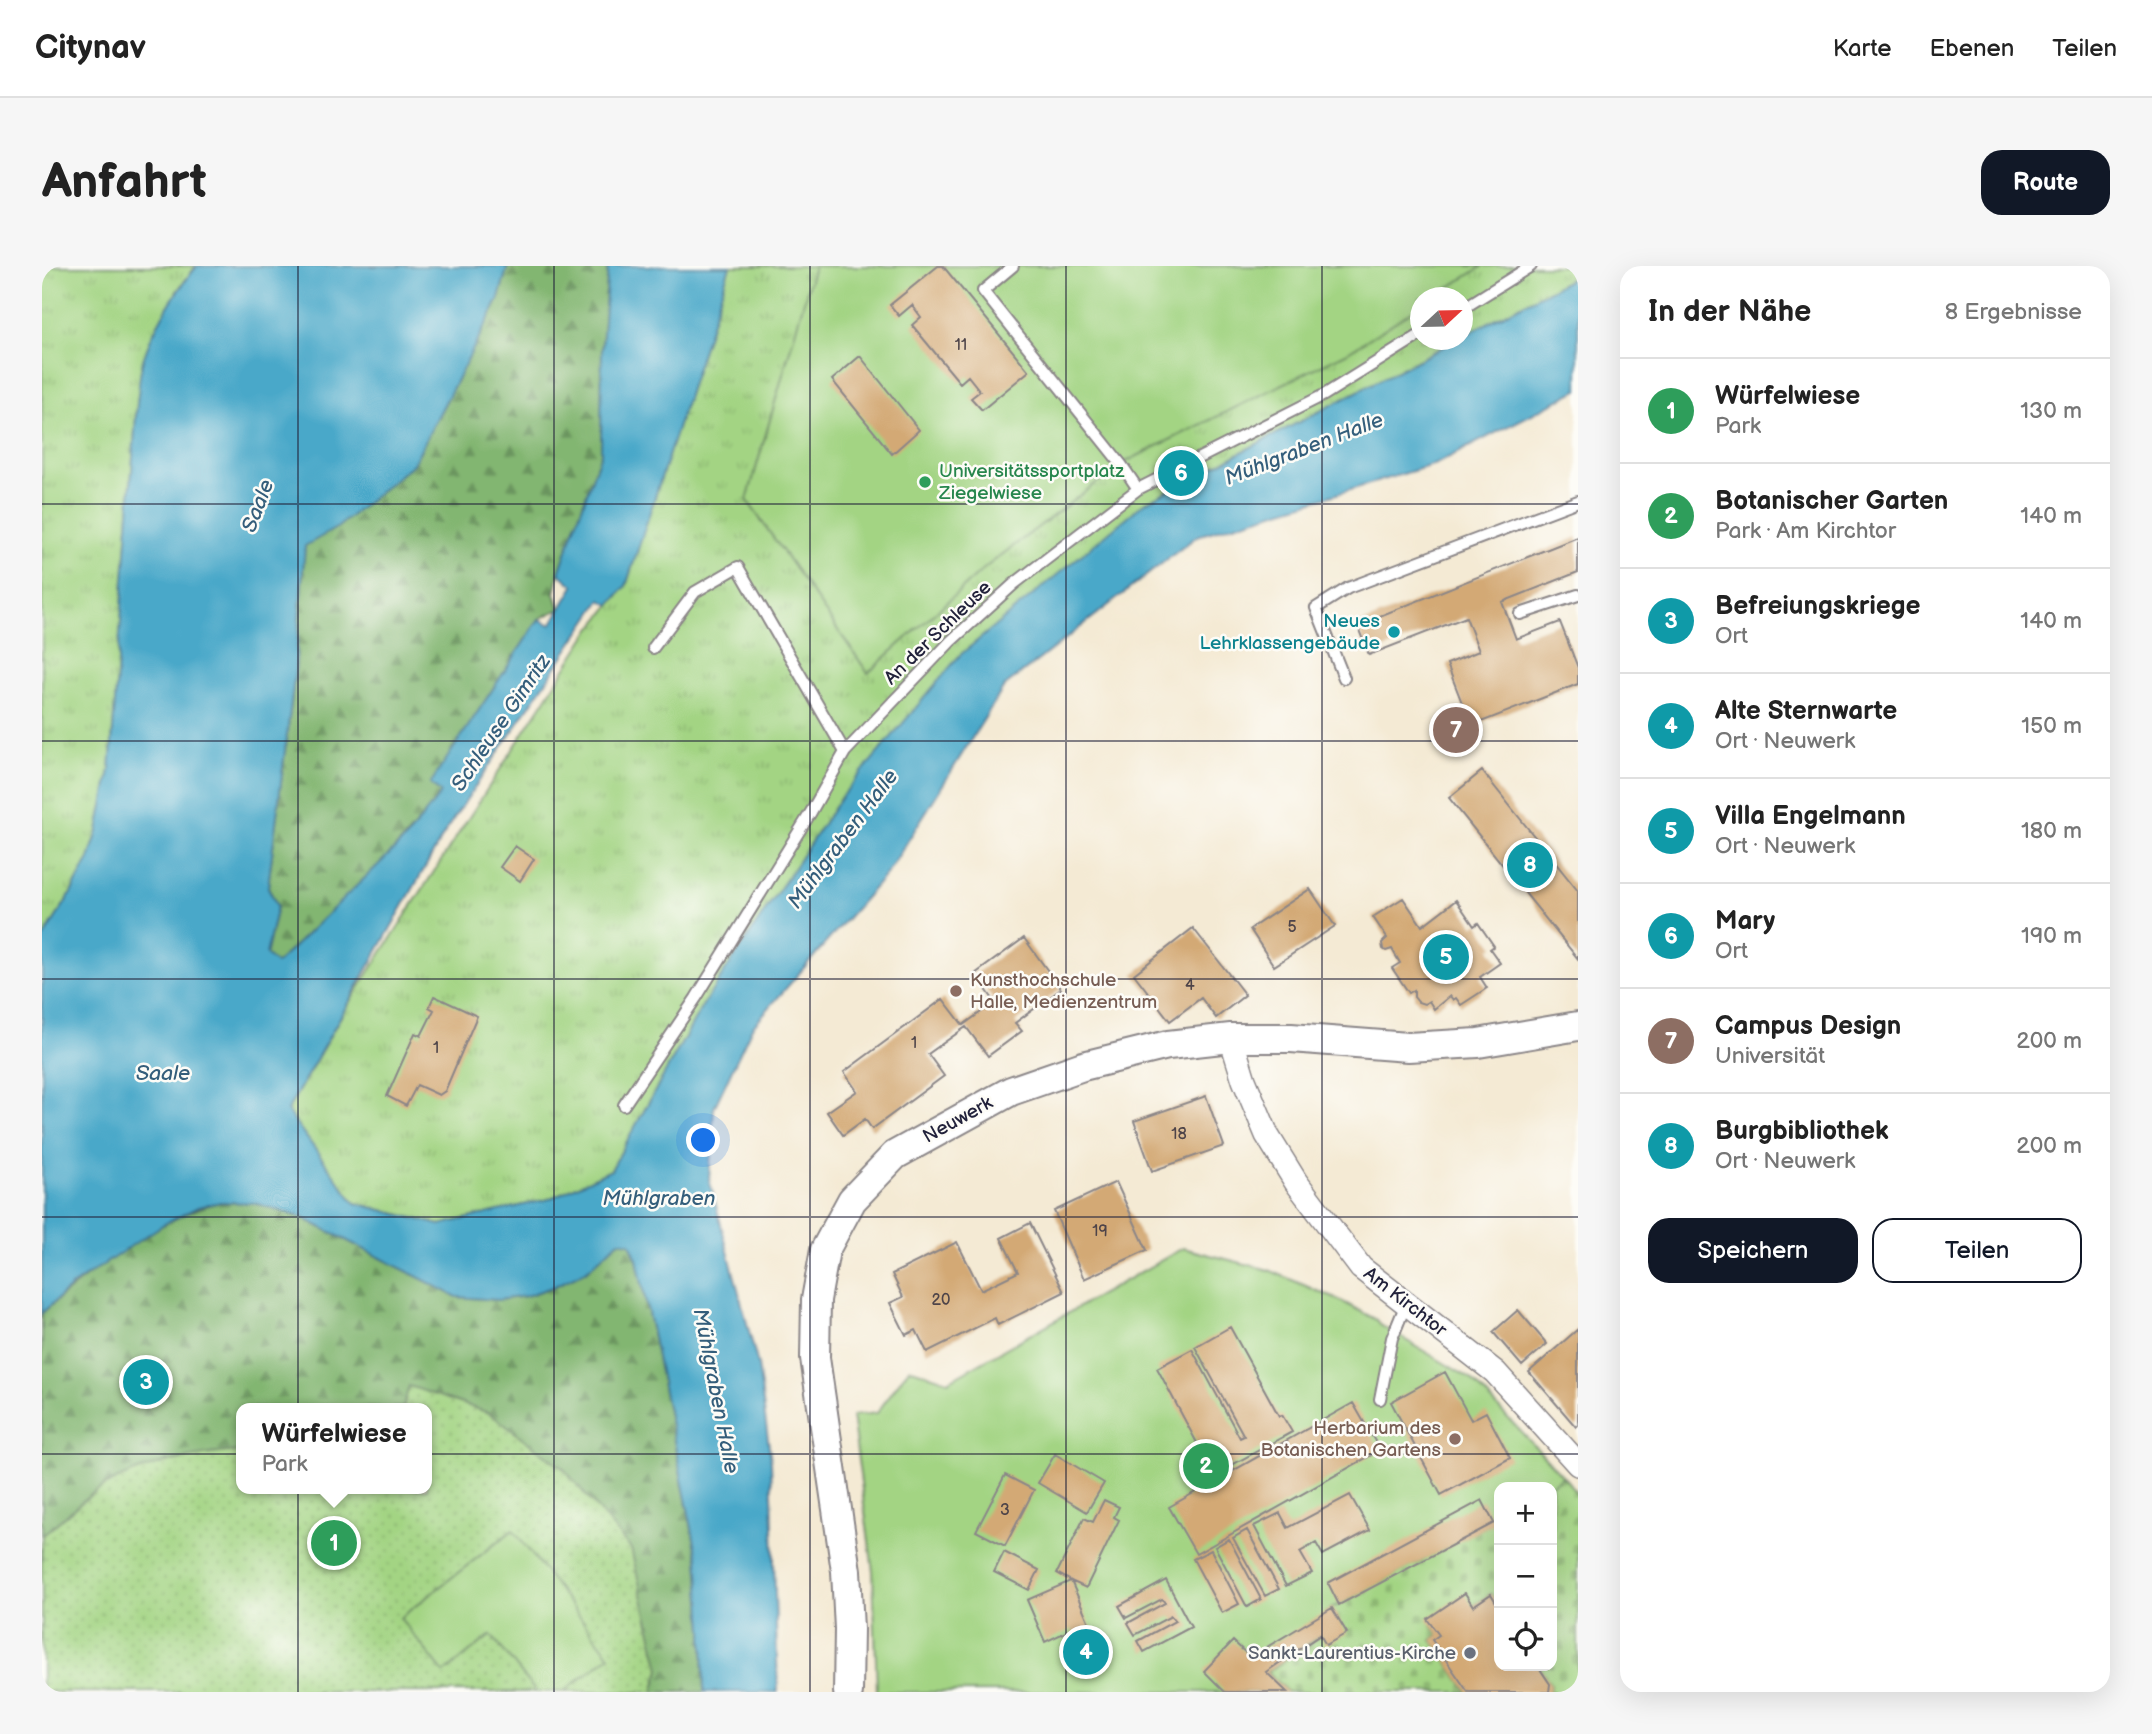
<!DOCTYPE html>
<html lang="de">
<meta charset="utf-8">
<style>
body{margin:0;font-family:"Balsamiq Sans",sans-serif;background:#f6f6f6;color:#222}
.controls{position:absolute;right:21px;bottom:21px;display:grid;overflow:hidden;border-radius:14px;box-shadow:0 7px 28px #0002}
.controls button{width:63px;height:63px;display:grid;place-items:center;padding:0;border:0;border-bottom:2px solid #e0e0e0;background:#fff;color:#222;font:35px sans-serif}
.compass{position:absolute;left:1368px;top:21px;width:63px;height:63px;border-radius:50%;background:#fff;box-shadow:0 7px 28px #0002;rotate:68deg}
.you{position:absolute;left:662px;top:875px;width:24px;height:24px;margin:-18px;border:5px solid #fff;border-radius:50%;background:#1a73e8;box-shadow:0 0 0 10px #1a73e833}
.badge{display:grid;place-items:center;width:46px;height:46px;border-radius:50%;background:#111827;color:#fff;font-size:23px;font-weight:700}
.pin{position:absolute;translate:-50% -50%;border:4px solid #fff;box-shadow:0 2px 7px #0006}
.popup{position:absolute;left:194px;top:1137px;width:196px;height:91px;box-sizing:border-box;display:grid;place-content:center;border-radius:14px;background:#fff;filter:drop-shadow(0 2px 5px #0005);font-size:23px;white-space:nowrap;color:#767676}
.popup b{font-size:26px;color:#222}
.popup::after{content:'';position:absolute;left:50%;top:100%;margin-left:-14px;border:14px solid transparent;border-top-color:#fff}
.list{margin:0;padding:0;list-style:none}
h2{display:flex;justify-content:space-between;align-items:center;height:91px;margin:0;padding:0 28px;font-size:30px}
h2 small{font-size:23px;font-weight:400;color:#767676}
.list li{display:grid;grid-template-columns:46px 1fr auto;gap:21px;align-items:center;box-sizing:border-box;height:105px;padding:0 28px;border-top:2px solid #e0e0e0}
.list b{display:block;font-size:26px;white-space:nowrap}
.list p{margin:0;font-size:23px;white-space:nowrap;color:#767676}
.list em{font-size:23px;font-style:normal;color:#767676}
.actions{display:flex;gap:14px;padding:21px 28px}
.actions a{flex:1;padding:16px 0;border:2px solid #111827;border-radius:21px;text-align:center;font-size:24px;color:#111827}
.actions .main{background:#111827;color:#fff}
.icon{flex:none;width:38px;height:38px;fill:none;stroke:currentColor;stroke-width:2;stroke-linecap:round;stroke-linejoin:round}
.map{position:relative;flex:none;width:1536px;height:1426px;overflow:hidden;border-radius:21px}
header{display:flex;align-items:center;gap:42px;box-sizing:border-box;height:98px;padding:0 35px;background:#fff;border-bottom:2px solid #e0e0e0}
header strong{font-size:33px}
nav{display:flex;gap:38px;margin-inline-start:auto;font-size:24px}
.intro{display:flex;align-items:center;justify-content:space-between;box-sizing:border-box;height:168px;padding:0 42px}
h1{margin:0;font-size:49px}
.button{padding:18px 32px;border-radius:21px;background:#111827;color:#fff;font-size:24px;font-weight:700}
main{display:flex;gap:42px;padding:0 42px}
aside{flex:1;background:#fff;border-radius:21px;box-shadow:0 7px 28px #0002}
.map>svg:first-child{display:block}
</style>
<header>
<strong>Citynav</strong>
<nav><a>Karte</a><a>Ebenen</a><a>Teilen</a></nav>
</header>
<div class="intro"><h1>Anfahrt</h1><a class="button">Route</a></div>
<main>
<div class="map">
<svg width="1536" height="1426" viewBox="0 0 1536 1426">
<defs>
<pattern id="grass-tufts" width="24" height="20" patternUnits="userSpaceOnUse" patternTransform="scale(1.75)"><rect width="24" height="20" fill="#a3d483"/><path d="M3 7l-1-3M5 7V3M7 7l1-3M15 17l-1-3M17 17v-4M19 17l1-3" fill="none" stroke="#8cb672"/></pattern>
<pattern id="forest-firs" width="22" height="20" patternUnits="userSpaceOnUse" patternTransform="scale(1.75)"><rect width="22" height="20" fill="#82b671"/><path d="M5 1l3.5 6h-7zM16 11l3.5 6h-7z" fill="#6a945e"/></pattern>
<pattern id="cemetery-stones" width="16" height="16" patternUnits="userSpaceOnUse" patternTransform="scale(1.75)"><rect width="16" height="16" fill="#a3d483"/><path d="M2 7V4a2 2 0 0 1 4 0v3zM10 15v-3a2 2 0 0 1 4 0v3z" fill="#8cb672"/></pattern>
<pattern id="park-dots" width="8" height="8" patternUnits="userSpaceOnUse" patternTransform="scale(1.75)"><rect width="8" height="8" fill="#a3d483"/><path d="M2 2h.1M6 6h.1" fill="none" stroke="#8cb672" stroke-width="1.8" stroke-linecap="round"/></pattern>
</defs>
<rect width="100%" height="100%" fill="#fdfcf7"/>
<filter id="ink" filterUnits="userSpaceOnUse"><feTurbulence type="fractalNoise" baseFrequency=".0143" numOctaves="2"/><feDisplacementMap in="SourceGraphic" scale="14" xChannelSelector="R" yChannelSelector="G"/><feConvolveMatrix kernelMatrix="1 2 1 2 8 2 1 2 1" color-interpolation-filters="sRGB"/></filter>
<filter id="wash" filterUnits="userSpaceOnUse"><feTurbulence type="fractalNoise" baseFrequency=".00686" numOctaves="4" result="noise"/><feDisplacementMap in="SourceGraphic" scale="28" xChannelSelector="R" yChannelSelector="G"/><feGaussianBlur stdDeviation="1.57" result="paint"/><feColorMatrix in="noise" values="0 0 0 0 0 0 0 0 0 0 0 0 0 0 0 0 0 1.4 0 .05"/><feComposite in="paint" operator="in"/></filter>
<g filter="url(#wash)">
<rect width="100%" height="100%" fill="#f4ead4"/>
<path fill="url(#grass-tufts)" stroke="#627b5f" stroke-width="2" d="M0,0H154L135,25L101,96L95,137L68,504L56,565L47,593L28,629L0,674Z
M688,0H1536V9L1421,70L1420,32H1378V74H1414L1102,237L799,531L662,737L569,904L507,933L398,959L313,937L245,845L302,745L548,364L584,320Z"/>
<path fill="url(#forest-firs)" stroke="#526c56" stroke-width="2" d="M466,0H566L560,82L559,187L517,307L513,327L518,343L497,353L389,518L399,527C353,591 290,643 234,698L224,690L235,640L226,621L253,405L263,279L296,261L371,198L456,35Z
M179,936L213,937L261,952L415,1031L456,1034L484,1030L513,1020L544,1005L577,975L588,977L595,993L656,1292L661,1363L662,1426H611L618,1403L367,1121L361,1142H199V1185L167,1188L42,1234L0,1270V1047C46,1007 119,949 179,936Z"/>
<path fill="url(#cemetery-stones)" stroke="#627b5f" stroke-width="2" d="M1521,1210L1536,1228V1426H1507L1508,1418L1496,1400H1510V1221H1505Z
M1457,1253V1341L1449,1328L1431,1340L1386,1353L1397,1369L1390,1374L1426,1426H1245L1225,1406L1280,1368L1290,1342Z"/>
<path fill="url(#park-dots)" stroke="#627b5f" stroke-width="2" d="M367,1120L447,1147L522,1203L589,1283L618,1403L611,1426H0V1270C22,1252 43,1230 68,1217C108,1197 156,1188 199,1185V1223H385V1142H361Z"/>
<path fill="#a3d483" stroke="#627b5f" stroke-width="2" d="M772,0H1441L1392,31L1378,32V40L1306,86L1079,198L944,301L826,407L705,234Z
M1141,982L1227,1004L1301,1036L1335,1054L1340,1060L1429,1113L1521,1210L1505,1221H1457V1253L1290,1342L1272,1355L1281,1368L1225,1406L1245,1426H835L831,1305L810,1150L835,1147L867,1102L906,1115Z
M471,1264L568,1390L521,1426H494L449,1369L402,1407L358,1352Z"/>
<path fill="#4aa8c9" stroke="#366582" stroke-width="2" d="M155,0H466L456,35L371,198L296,261L263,280L253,405L226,621L235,640L224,689L234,698L365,571L399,527L388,518L497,353L509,359L532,320L517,307L559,187L560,82L566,0H688L584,320L568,339L559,334L406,561L245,845L313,937L398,959L507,933L569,904L662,737L799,531L918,389L1102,237L1414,74H1420L1421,70L1536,9V124L1394,198L1155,270L962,421L847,605L710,761L672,842L667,913L716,1099L729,1195L736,1426H662L661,1363L656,1292L595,993L588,977L577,975L544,1005L513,1020L484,1030L456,1034L415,1031L261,952L213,937L179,936L156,941L122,958L31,1019L0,1047V674L28,629L47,593L56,565L68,504L95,137C97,123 97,108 101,94C112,59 132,28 155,0Z"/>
<g id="blocks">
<path fill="#d3a974" d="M896,0H901L987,105L940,144L929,132L938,125L926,110L918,117L870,59L879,51L870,39L857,50L848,39Z
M818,90L877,164L850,188L790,114Z
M1536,271V306L1460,336L1474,373L1518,356L1536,402V418L1429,460L1405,398L1437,385L1424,351L1327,389L1315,359Z
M1440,505L1536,625V693L1407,532Z
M473,580L492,593L478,615L458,601Z
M1268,623L1293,660L1232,700L1208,663Z
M1361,632L1380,660L1414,634L1432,660L1436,657L1452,680L1448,683L1458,697L1438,711L1445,722L1419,739L1414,732L1411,734L1408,730L1392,743L1387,735L1382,738L1376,736L1372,731V724L1367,727L1350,702L1358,697L1350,683L1344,685L1341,683L1340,677L1345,672L1331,651Z
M1151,662L1203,729L1174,752L1159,732L1128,755L1092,708Z
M982,672L1019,723L973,757L980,765L946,790L924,761L886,788L902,810L830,863L823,853L801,869L785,846L815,825L802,806L901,733L921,759L953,736L933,708Z
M392,730L435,750L403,825L397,829L375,819L364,840L345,830L373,767L379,770L392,744L387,741Z
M1164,830L1182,880L1110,905L1092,855Z
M1074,916L1105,984L1042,1013L1012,945Z
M988,957L1022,1026L956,1059L953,1052L885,1086L874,1064L864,1069L848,1037L861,1031L850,1008L915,976L939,1024L976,1006L959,972Z
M1476,1044L1505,1078L1480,1100L1451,1066Z
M1188,1061L1237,1150L1240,1149L1250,1166L1170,1210L1160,1193L1163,1192L1115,1102L1150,1083L1198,1172L1202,1170L1153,1081Z
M1536,1063V1159L1534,1161L1487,1106Z
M1403,1106L1429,1154L1444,1146L1468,1192L1399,1229L1349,1136Z
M1311,1137L1338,1184L1154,1288L1127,1241Z
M1013,1188L1062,1217L1045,1246L996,1217Z
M963,1209L992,1224L963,1280L934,1265Z
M1308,1229L1328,1264L1281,1289L1274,1277L1258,1286L1270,1307L1244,1320L1212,1260L1238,1247L1246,1262Z
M1062,1234L1077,1241L1072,1251L1077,1254L1044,1322L1029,1315L1051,1366L1059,1369L1066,1386L1059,1401L1044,1407L1029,1402L1022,1385L1029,1369L1032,1368L1030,1363L1003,1376L985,1334L1029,1315L1015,1307L1042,1252L1051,1256Z
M1440,1234L1452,1257L1297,1339L1286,1317Z
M1205,1264L1237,1323L1223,1330L1191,1272Z
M1187,1273L1219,1333L1205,1341L1173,1281Z
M1169,1284L1197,1338L1180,1347L1151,1293Z
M962,1286L997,1304L987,1324L952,1306Z
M1124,1314L1149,1361L1102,1386L1096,1375L1133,1355L1129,1350L1093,1369L1086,1357L1123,1337L1120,1333L1084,1352L1077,1340Z
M1423,1327L1431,1340L1449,1328L1457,1341V1400H1496L1508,1418L1507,1426H1426L1390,1374L1397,1369L1385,1353Z
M1290,1342L1305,1367L1284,1379L1278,1369L1224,1406L1245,1426H1183L1162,1405L1191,1375L1208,1391Z"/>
</g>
</g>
<g filter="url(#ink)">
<use href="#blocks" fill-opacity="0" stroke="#8b8688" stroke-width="2"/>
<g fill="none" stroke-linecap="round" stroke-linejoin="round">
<defs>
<path id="service" d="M971,0L941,25L1079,198L1096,223
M1420,43L1489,0
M1478,348L1536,329
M611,382L653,326L696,301L803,486
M1302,412L1274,342L1306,322L1536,235
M582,839L654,732L769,546L803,486L909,375L972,318L1096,223L1282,129L1378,69
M1338,1133L1350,1072L1364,1038"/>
<path id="minor" d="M1189,772L1202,814L1225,869L1254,916L1319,1002L1453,1106L1536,1198"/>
<path id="tertiary" d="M806,1426L807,1363L804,1305L773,1092L774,1034L783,984L810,934L853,889L969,825L1041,800L1126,779L1189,772H1249L1366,781L1436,777L1536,760"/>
</defs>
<use href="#service" stroke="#8b8688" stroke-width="14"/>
<use href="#minor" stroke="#8b8688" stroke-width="26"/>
<use href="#tertiary" stroke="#8b8688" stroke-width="32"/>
<use href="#service" stroke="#fff" stroke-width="10"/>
<use href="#minor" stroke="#fff" stroke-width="23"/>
<use href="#tertiary" stroke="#fff" stroke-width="28"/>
</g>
</g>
<path fill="none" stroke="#22223b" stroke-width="2" stroke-opacity="0.55" d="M256,0V1426M512,0V1426M768,0V1426M1024,0V1426M1280,0V1426M0,238H1536M0,475H1536M0,713H1536M0,951H1536M0,1188H1536"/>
<circle fill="#2e9e5b" stroke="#fdfcf7" stroke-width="2.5" cx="883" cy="216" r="7"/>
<circle fill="#0f9aa8" stroke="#fdfcf7" stroke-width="2.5" cx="1352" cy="366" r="7"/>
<g fill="#8d6e63" stroke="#fdfcf7" stroke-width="2.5">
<circle cx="914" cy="725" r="7"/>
<circle cx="1413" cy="1173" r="7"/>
</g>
<circle fill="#6b7280" stroke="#fdfcf7" stroke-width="2.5" cx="1428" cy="1387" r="7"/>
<g text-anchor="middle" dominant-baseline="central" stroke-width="5" stroke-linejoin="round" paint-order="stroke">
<g font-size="16" fill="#4e4449">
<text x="919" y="79">11</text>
<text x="1250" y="661">5</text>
<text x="1148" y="719">4</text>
<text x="872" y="777">1</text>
<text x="394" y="782">1</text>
<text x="1137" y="868">18</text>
<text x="1058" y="965">19</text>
<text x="899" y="1034">20</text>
<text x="963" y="1244">3</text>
</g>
<g font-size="19" fill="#27864d" stroke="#fdfcf7" text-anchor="start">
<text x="897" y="205">Universitätssportplatz<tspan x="897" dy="22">Ziegelwiese</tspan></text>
</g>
<g font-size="19" fill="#0d838f" stroke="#fdfcf7" text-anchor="end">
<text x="1338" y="355">Neues<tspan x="1338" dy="22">Lehrklassengebäude</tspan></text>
</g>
<g font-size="19" fill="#22223b" stroke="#fdfcf7">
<text transform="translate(896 367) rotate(-44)">An der Schleuse</text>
<text transform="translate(916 854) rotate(-29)">Neuwerk</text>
<text transform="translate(1363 1036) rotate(38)">Am Kirchtor</text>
</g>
<g font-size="19" fill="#785e54" stroke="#fdfcf7" text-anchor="start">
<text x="928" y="714">Kunsthochschule<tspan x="928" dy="22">Halle, Medienzentrum</tspan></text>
<text x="1399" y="1162" text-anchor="end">Herbarium des<tspan x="1399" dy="22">Botanischen Gartens</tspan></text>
</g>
<g font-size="19" fill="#5b616d" stroke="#fdfcf7" text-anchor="end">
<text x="1414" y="1387">Sankt-Laurentius-Kirche</text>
</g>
<g font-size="21" font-style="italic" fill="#345e7b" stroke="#fdfcf7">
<text transform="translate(1262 183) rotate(-21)">Mühlgraben Halle</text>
<text transform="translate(216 240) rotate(-69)">Saale</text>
<text transform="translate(459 457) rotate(-56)">Schleuse Gimritz</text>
<text transform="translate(801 573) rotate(-53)">Mühlgraben Halle</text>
<text x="121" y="807">Saale</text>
<text x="617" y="932">Mühlgraben</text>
<text transform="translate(674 1125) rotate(79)">Mühlgraben Halle</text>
</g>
</g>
</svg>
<div class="controls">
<button>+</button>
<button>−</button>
<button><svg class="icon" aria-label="locate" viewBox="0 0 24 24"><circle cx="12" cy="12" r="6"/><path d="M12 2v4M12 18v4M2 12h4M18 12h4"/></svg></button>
</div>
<svg class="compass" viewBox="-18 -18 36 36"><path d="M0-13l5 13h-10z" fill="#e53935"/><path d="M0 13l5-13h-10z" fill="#767676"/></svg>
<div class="you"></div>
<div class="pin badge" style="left:292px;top:1277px;background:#2e9e5b">1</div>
<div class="popup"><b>Würfelwiese</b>Park</div>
<div class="pin badge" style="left:1164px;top:1200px;background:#2e9e5b">2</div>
<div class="pin badge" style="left:104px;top:1116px;background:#0f9aa8">3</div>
<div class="pin badge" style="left:1044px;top:1386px;background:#0f9aa8">4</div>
<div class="pin badge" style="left:1404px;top:691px;background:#0f9aa8">5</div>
<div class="pin badge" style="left:1139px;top:207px;background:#0f9aa8">6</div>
<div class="pin badge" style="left:1414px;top:464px;background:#8d6e63">7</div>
<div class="pin badge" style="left:1488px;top:599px;background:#0f9aa8">8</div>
</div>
<aside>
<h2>In der Nähe<small>8 Ergebnisse</small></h2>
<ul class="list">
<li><span class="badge" style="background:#2e9e5b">1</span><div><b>Würfelwiese</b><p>Park</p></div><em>130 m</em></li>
<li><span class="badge" style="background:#2e9e5b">2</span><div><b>Botanischer Garten</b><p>Park · Am Kirchtor</p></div><em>140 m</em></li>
<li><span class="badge" style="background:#0f9aa8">3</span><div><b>Befreiungskriege</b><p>Ort</p></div><em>140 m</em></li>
<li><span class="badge" style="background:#0f9aa8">4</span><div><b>Alte Sternwarte</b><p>Ort · Neuwerk</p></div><em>150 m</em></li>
<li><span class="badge" style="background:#0f9aa8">5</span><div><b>Villa Engelmann</b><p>Ort · Neuwerk</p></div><em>180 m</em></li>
<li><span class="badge" style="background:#0f9aa8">6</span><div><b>Mary</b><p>Ort</p></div><em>190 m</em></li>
<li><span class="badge" style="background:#8d6e63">7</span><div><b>Campus Design</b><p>Universität</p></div><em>200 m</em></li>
<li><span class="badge" style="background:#0f9aa8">8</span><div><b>Burgbibliothek</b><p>Ort · Neuwerk</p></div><em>200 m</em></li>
</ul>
<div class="actions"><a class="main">Speichern</a><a>Teilen</a></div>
</aside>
</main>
